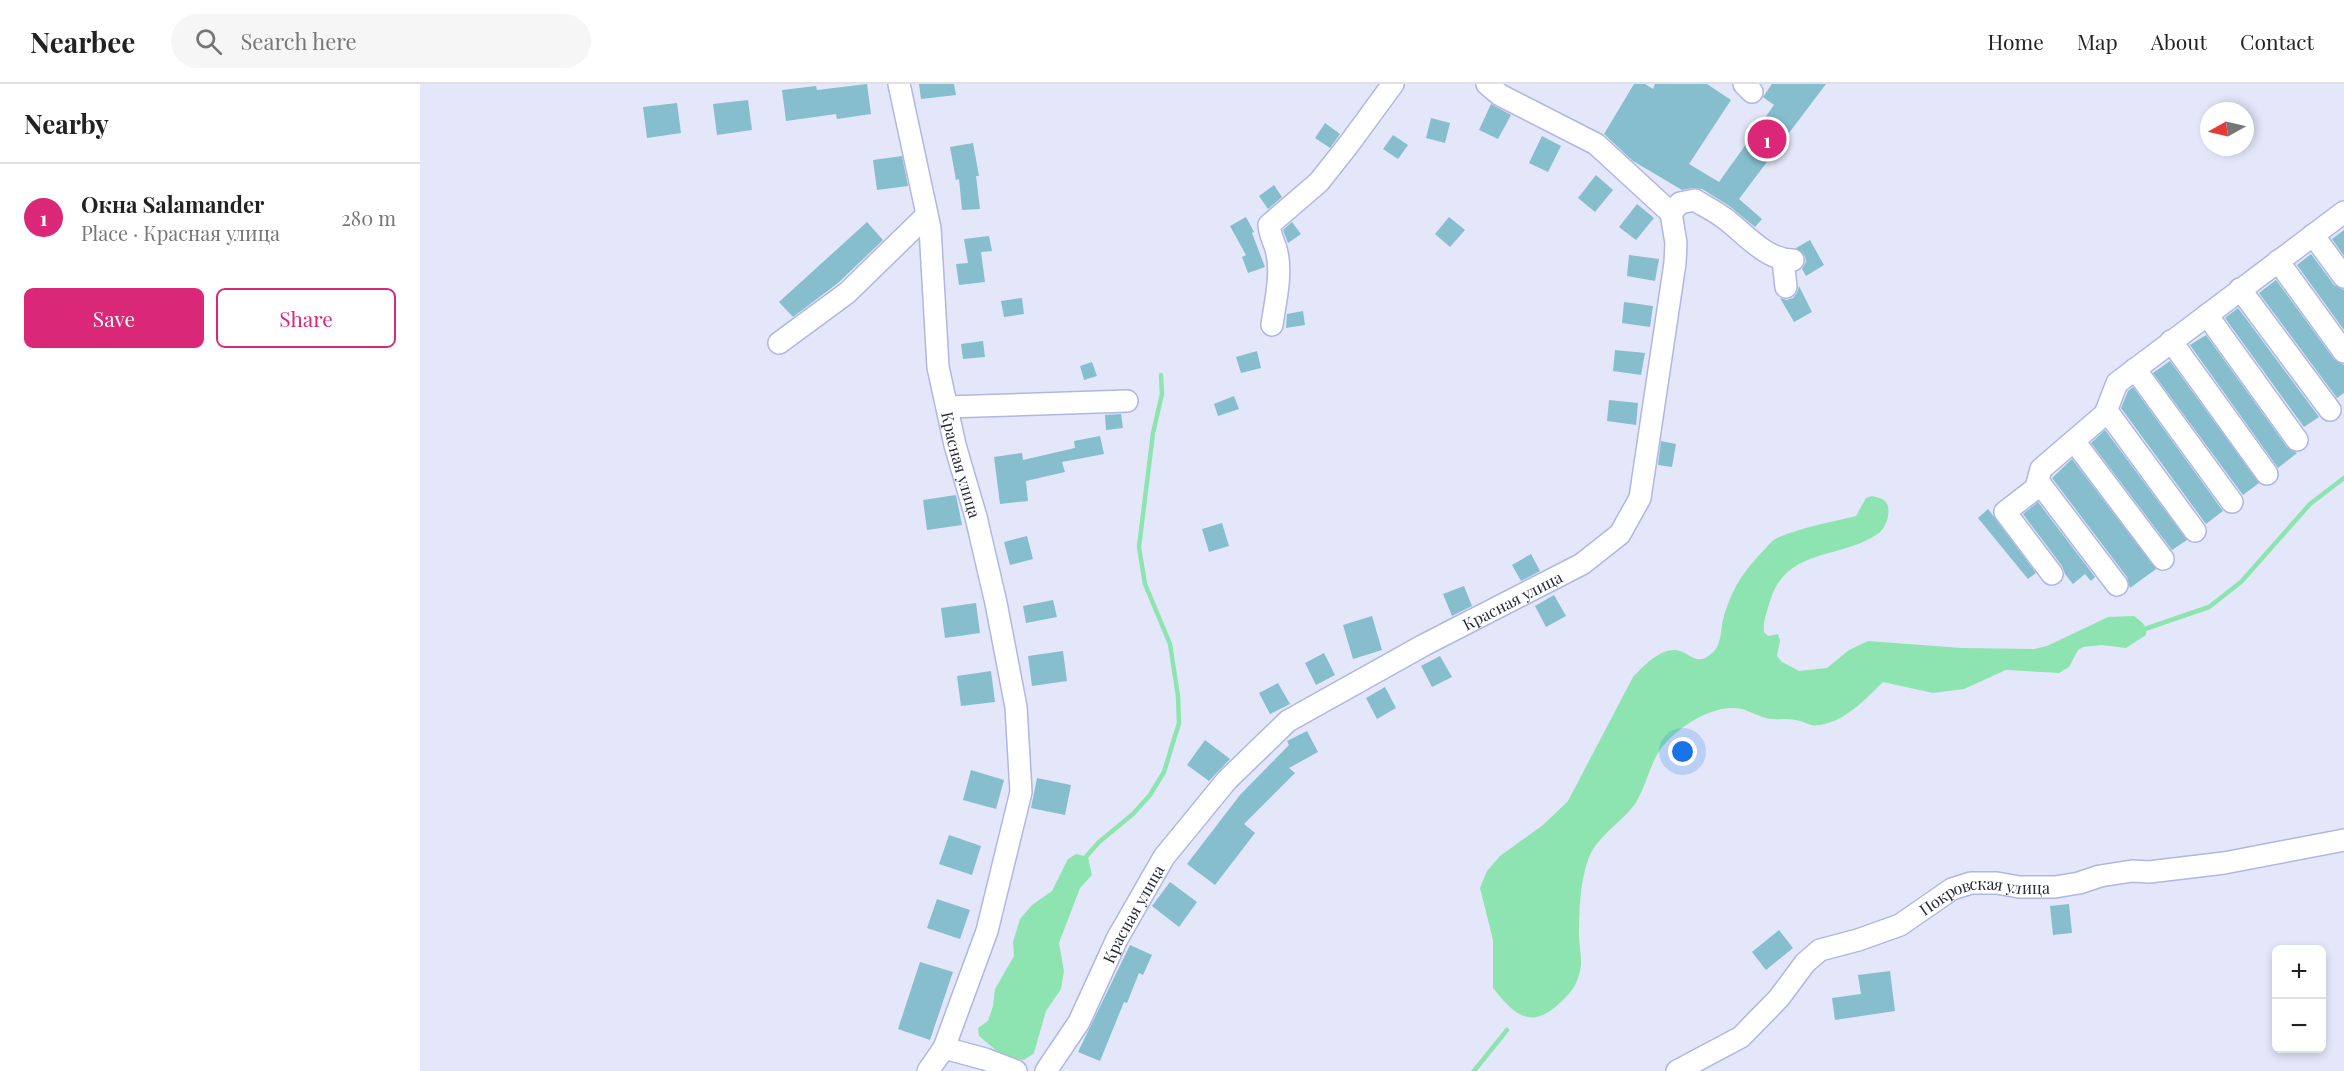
<!DOCTYPE html>
<meta charset="utf-8">
<style>
body{margin:0;font-family:"Playfair Display",serif;background:#f6f6f6;color:#222}
.controls{position:absolute;right:18px;bottom:18px;display:grid;overflow:hidden;border-radius:9px;box-shadow:0 3px 9px #0003}
.controls button{width:54px;height:54px;display:grid;place-items:center;padding:0;border:0;border-bottom:2px solid #e0e0e0;background:#fff;color:#222;font:30px sans-serif}
.compass{position:absolute;left:1780px;top:18px;width:54px;height:54px;border-radius:50%;background:#fff;box-shadow:0 3px 9px #0003;rotate:262deg}
.you{position:absolute;left:1263px;top:668px;width:21px;height:21px;margin:-15px;border:4px solid #fff;border-radius:50%;background:#1a73e8;box-shadow:0 0 0 9px #1a73e833}
.badge{display:grid;place-items:center;width:39px;height:39px;border-radius:50%;background:#db2777;color:#fff;font-size:20px;font-weight:700}
.pin{position:absolute;translate:-50% -50%;border:3px solid #fff;box-shadow:0 2px 6px #0006}
.list{margin:0;padding:0;list-style:none}
h2{display:flex;justify-content:space-between;align-items:center;height:78px;margin:0;padding:0 24px;font-size:26px}
h2 small{font-size:20px;font-weight:400;color:#767676}
.list li{display:grid;grid-template-columns:39px 1fr auto;gap:18px;align-items:center;box-sizing:border-box;height:108px;padding:0 24px;border-top:2px solid #e0e0e0}
.list b{display:block;font-size:22px;white-space:nowrap}
.list p{margin:0;font-size:20px;white-space:nowrap;color:#767676}
.list em{font-size:20px;font-style:normal;color:#767676}
.actions{display:flex;gap:12px;padding:18px 24px}
.actions a{flex:1;padding:14px 0;border:2px solid #db2777;border-radius:9px;text-align:center;font-size:21px;color:#db2777}
.actions .main{background:#db2777;color:#fff}
.icon{flex:none;width:33px;height:33px;fill:none;stroke:currentColor;stroke-width:2;stroke-linecap:round;stroke-linejoin:round}
.map{position:relative;flex:none;width:1924px;height:987px;overflow:hidden}
header{display:flex;align-items:center;gap:36px;box-sizing:border-box;height:84px;padding:0 30px;background:#fff;border-bottom:2px solid #e0e0e0}
header strong{font-size:28px}
nav{display:flex;gap:33px;margin-inline-start:auto;font-size:21px}
.search{width:420px;height:54px;background:#f6f6f6;display:flex;align-items:center;gap:15px;box-sizing:border-box;padding:0 21px;border-radius:33px;color:#767676;font-size:22px}
main{display:flex}
aside{flex:1;background:#fff}
.map>svg:first-child{display:block}
</style>
<header>
<strong>Nearbee</strong>
<div class="search"><svg class="icon" aria-label="search" viewBox="0 0 24 24"><circle cx="10" cy="10" r="6"/><path d="M15 15l6 6"/></svg>Search here</div>
<nav><a>Home</a><a>Map</a><a>About</a><a>Contact</a></nav>
</header>
<main>
<aside>
<h2>Nearby<small></small></h2>
<ul class="list">
<li><span class="badge">1</span><div><b>Окна Salamander</b><p>Place · Красная улица</p></div><em>280 m</em></li>
</ul>
<div class="actions"><a class="main">Save</a><a>Share</a></div>
</aside>
<div class="map">
<svg width="1924" height="987" viewBox="0 0 1924 987">
<rect width="100%" height="100%" fill="#e3e7f9"/>
<path fill="#8ee4b0" d="M1452,412C1456,413 1462,414 1465,417C1473,425 1466,444 1459,449C1422,476 1367,462 1350,517C1347,528 1343,537 1344,548L1348,552L1358,550L1360,556L1357,572L1362,578L1379,587L1407,584L1429,566L1448,557L1542,564L1614,565L1627,562L1688,533L1714,532C1722,538 1727,541 1726,551L1706,564L1682,561L1663,563L1658,566L1649,583L1639,589L1586,586L1544,605L1513,609L1463,598C1446,615 1425,637 1400,641C1389,643 1385,637 1375,636C1367,634 1359,636 1352,635C1341,634 1332,628 1322,625C1293,619 1256,644 1240,666C1229,682 1226,703 1215,720C1202,738 1180,750 1170,771C1160,794 1159,826 1159,851C1159,863 1163,876 1160,887C1157,901 1151,908 1142,917C1112,947 1095,932 1073,904V856L1060,804L1067,787L1080,772L1123,741L1148,717L1213,593C1223,583 1238,566 1254,566C1270,566 1274,584 1291,570C1303,561 1300,544 1304,532C1313,503 1323,488 1344,466C1348,462 1352,456 1357,454C1379,444 1412,438 1436,432L1446,414Z
M656,770L668,773L672,791L660,804L639,859L644,887L641,905L626,927L614,969L604,976L584,973L559,952L558,944L568,937L573,922L575,905L594,872L593,858L600,835L612,821L632,807L648,775Z"/>
<g fill="none" stroke-linecap="round" stroke-linejoin="round">
<path stroke="#8ee4b0" stroke-width="4.5" d="M1722,546L1789,523L1821,498L1890,420L1924,394
M663,776L679,758L713,730L730,711L744,688L759,639L758,612L750,560L725,500L719,463L733,349L742,310L741,291
M1054,987L1087,946"/>
</g>
<path fill="#86becd" d="M447,0L451,30L417,35L416,30L366,37L362,6L396,2L397,6Z
M499,0H534L536,11L501,15Z
M1214,0H1225L1233,5L1235,0H1287L1311,16L1269,80L1299,98L1354,21L1343,13L1352,0H1406L1319,115L1342,135L1335,143L1308,121L1282,105L1272,104L1262,106L1213,77L1184,50Z
M328,16L332,46L297,51L293,20Z
M257,19L261,49L227,54L223,23Z
M1071,20L1091,31L1078,55L1059,46Z
M1011,34L1030,39L1025,59L1006,54Z
M905,39L920,50L910,64L895,54Z
M973,51L988,61L978,75L963,65Z
M1122,52L1141,62L1128,88L1109,79Z
M553,59L559,92H556L560,125L542,126L539,95L536,96L530,63Z
M482,72L488,102L457,106L453,76Z
M1176,91L1193,106L1175,128L1158,114Z
M854,101L862,113L848,125L839,112Z
M1217,120L1234,134L1216,156L1199,143Z
M826,133L834,148L832,149L845,183L828,189L822,173L826,171L810,142Z
M1029,133L1045,146L1030,163L1015,150Z
M447,138L463,156L418,199L373,233L359,218Z
M872,138L881,150L868,159L863,146Z
M1924,146V172L1912,155Z
M569,152L572,167L561,168L565,198L539,201L536,180L548,179L544,155Z
M1390,156L1404,181L1386,192L1382,185L1386,178L1385,172L1376,164Z
M1891,170L1914,201L1924,206V246L1877,181Z
M1209,171L1239,175L1235,197L1207,192Z
M1856,196L1914,275L1924,281V309L1917,314L1839,209Z
M1379,202L1392,228L1374,238L1360,214L1367,216L1373,214L1377,209Z
M602,214L604,230L584,233L581,217Z
M1204,218L1233,222L1230,243L1202,239Z
M1818,224L1899,333L1884,343L1805,234Z
M883,227L885,241L866,244L867,230Z
M1786,251L1867,363L1877,369L1858,384L1770,261Z
M563,257L565,273L543,275L541,260Z
M1195,266L1225,269L1221,291L1193,287Z
M837,267L841,284L821,289L816,273Z
M1750,277L1839,399L1823,411L1733,289Z
M672,278L677,292L664,296L660,282Z
M1713,303L1803,427L1786,440L1701,324L1708,307Z
M814,312L819,325L798,332L794,320Z
M1189,316L1218,319L1216,341L1187,337Z
M701,330L703,344L686,346L685,331Z
M1685,346L1767,456L1752,466L1671,359Z
M680,352L684,370L642,378L645,388L606,397L608,417L580,420L574,373L602,369L603,376L655,364L654,357Z
M1241,357L1256,360L1252,383L1238,381Z
M1652,375L1736,485L1710,504L1707,493L1632,394Z
M536,411L542,441L507,446L503,416Z
M1618,418L1675,493L1671,497L1665,490L1653,500L1645,490L1642,482L1603,430Z
M1568,425L1616,489L1608,495L1558,434Z
M802,439L809,462L789,468L782,445Z
M607,452L613,475L590,481L584,458Z
M1111,470L1120,487L1101,497L1092,481Z
M1044,502L1052,522L1032,532L1023,510Z
M1134,511L1146,532L1126,543L1115,522Z
M633,516L637,533L606,539L603,522Z
M556,519L560,549L525,554L521,524Z
M952,532L962,566L933,575L923,541Z
M643,567L647,597L612,602L608,572Z
M904,569L915,591L896,601L885,579Z
M1020,572L1032,593L1012,603L1001,582Z
M571,587L575,618L541,622L537,592Z
M858,599L870,620L850,630L839,609Z
M965,603L976,624L957,635L946,614Z
M887,647L898,668L869,684L875,689L824,740L835,749L795,801L767,780L820,711L869,661L867,657Z
M785,656L810,675L789,697L767,681Z
M551,686L584,696L576,725L543,716Z
M617,694L651,701L645,731L611,724Z
M529,751L561,762L552,791L519,780Z
M750,798L777,818L759,843L732,822Z
M517,815L550,826L540,855L507,844Z
M1649,820L1652,849L1633,851L1630,822Z
M1359,846L1373,864L1346,886L1332,868Z
M710,861L732,871L723,891L719,889L707,919L704,918L680,977L658,968Z
M500,878L533,888L510,956L478,945Z
M1470,887L1475,927L1415,936L1412,914L1441,910L1438,891Z"/>
<g fill="none" stroke-linecap="round" stroke-linejoin="round">
<defs>
<g id="minor">
<path id="s1" d="M479,0L510,144L518,283L535,361L556,433L576,519L596,623L601,708L567,847L524,964L508,987"/>
<path d="M1324,0L1332,8"/>
<path d="M1251,129L1260,119L1275,116C1284,122 1295,127 1304,134C1325,149 1345,176 1373,176"/>
<path d="M1893,151L1924,193"/>
<path d="M1363,176L1366,203"/>
<path d="M1858,177L1924,268"/>
<path d="M1820,205L1910,326"/>
<path d="M1787,231L1877,356"/>
<path d="M852,241C855,219 862,191 857,169C855,159 850,152 849,141L899,98L929,60L973,0"/>
<path d="M1751,257L1847,390"/>
<path d="M359,259L427,209L507,131"/>
<path d="M1715,285L1812,418"/>
<path d="M527,323L707,317"/>
<path d="M1687,327L1775,447"/>
<path d="M1654,357L1743,475"/>
<path d="M1618,397L1697,501"/>
<path d="M1632,490L1585,428L1616,404L1621,385L1685,330L1697,299L1924,128"/>
<path d="M524,964L565,975L596,987"/>
<path id="s2" d="M626,987L659,938L697,855L744,773L807,696L868,637L1004,561L1162,480L1200,450L1220,414L1255,179L1256,159L1251,129L1176,60L1080,11L1067,0"/>
<path id="s3" d="M1257,987L1321,953L1359,914L1385,879L1400,866L1438,856L1480,841L1532,805L1551,799H1577L1599,803H1635L1659,799L1680,792L1712,787L1729,788L1804,779L1924,756"/>
</g>
</defs>
<use href="#minor" stroke="#afb7e2" stroke-width="24"/>
<use href="#minor" stroke="#fff" stroke-width="21"/>
</g>
<g text-anchor="middle" dominant-baseline="central" stroke-width="5" stroke-linejoin="round" paint-order="stroke">
<g font-size="16" fill="#252839" stroke="#e3e7f9">
<text stroke="none"><textPath href="#s1" startOffset="387">Красная улица</textPath></text>
<text stroke="none"><textPath href="#s2" startOffset="684">Красная улица</textPath></text>
<text stroke="none"><textPath href="#s3" startOffset="368">Покровская улица</textPath></text>
<text stroke="none"><textPath href="#s2" startOffset="180">Красная улица</textPath></text>
</g>
</g>
</svg>
<div class="controls">
<button>+</button>
<button>−</button>
</div>
<svg class="compass" viewBox="-18 -18 36 36"><path d="M0-13l5 13h-10z" fill="#e53935"/><path d="M0 13l5-13h-10z" fill="#767676"/></svg>
<div class="you"></div>
<div class="pin badge" style="left:1347px;top:55px">1</div>
</div>
</main>
